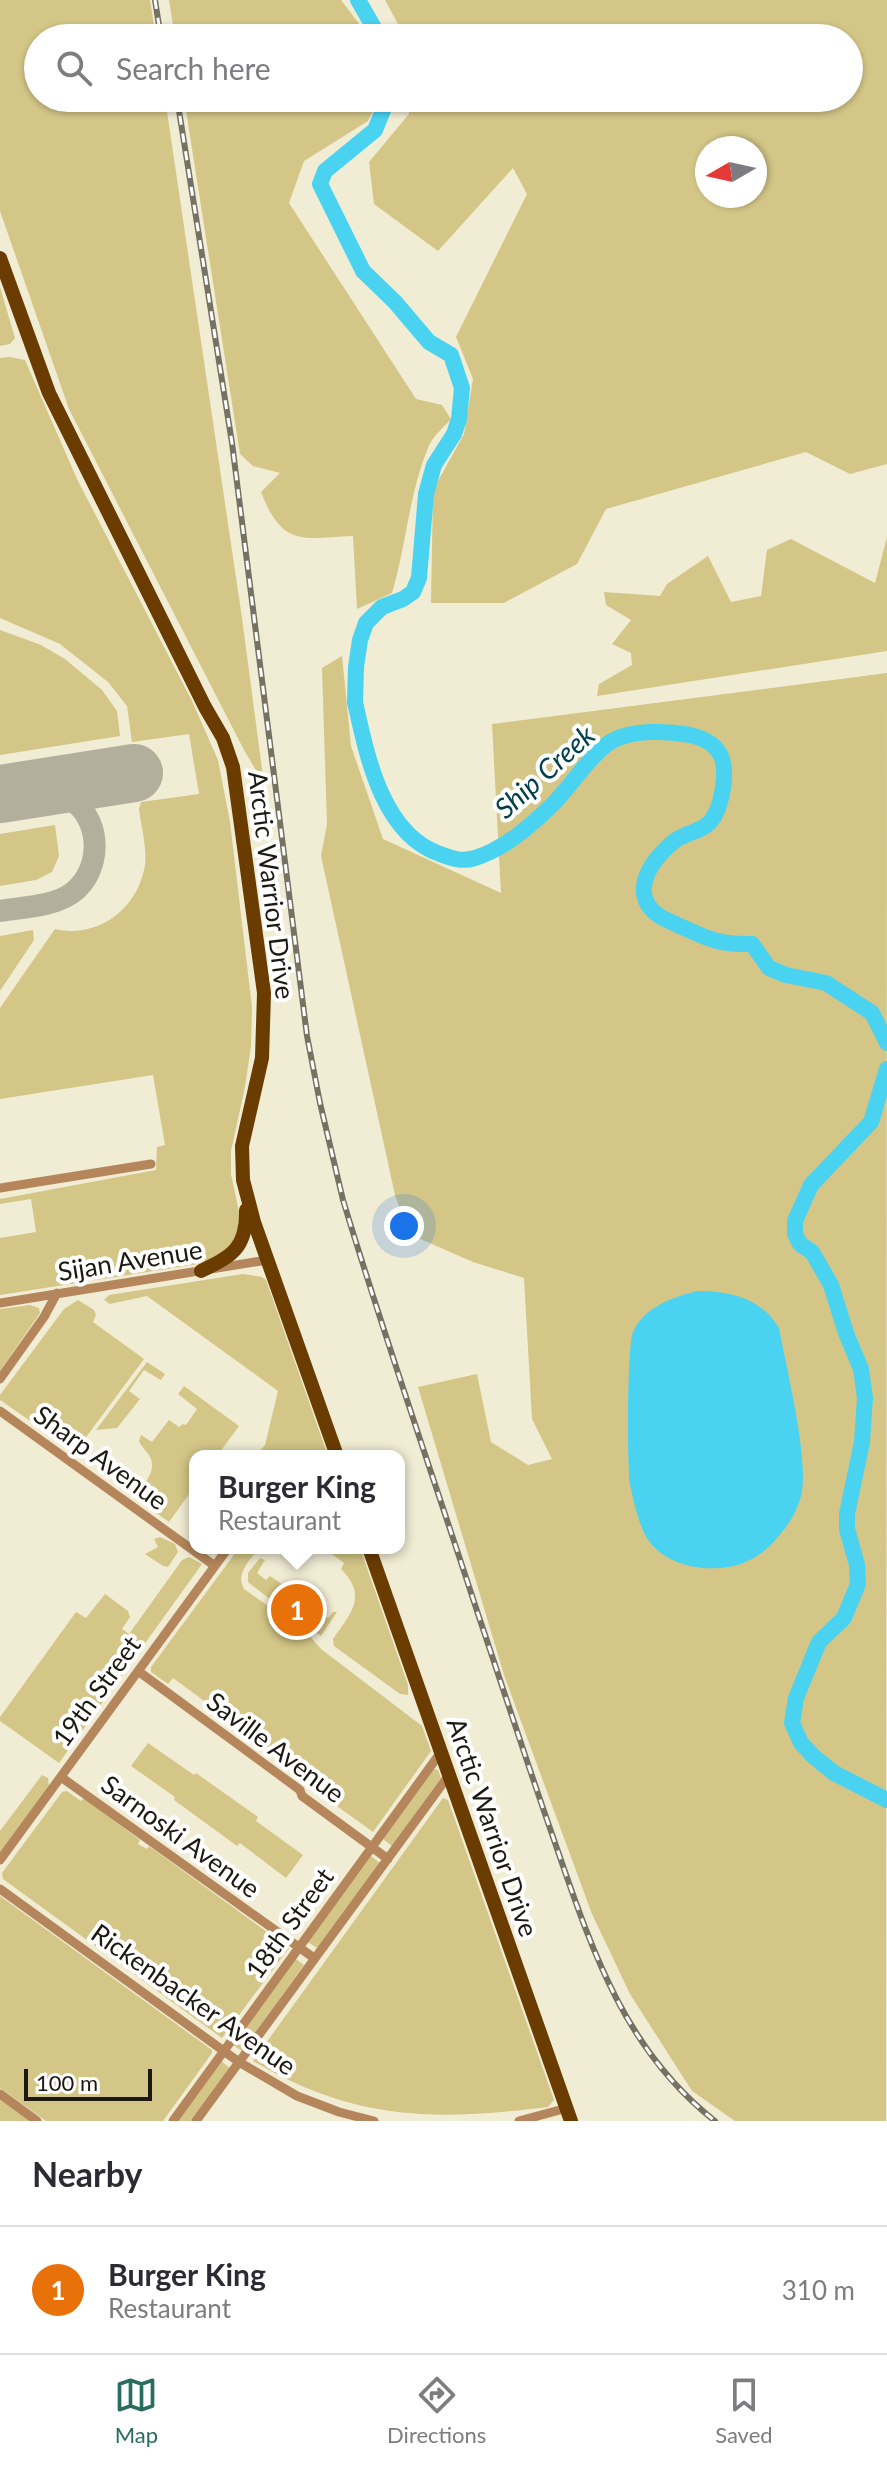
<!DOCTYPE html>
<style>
body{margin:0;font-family:Lato,sans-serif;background:#f2f2f3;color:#2b2b33}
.compass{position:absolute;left:695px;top:136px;width:72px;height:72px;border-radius:50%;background:#fff;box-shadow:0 2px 6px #0004;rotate:261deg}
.scale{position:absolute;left:24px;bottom:20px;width:128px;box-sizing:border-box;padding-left:8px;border:4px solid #1b1911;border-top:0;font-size:22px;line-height:28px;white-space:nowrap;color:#1b1911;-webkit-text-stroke:6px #fff;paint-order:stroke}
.you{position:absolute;left:404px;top:1226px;width:28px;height:28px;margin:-20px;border:6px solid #fff;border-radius:50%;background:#1a73e8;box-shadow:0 0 0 12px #1a73e833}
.badge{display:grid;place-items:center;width:52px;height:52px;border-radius:50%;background:#296d5e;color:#fff;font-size:26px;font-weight:700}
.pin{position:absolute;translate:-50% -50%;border:4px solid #fff;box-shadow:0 2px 8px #0006}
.popup{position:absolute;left:189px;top:1450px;width:216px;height:104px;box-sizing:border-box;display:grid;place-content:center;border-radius:16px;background:#fff;filter:drop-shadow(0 2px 6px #0005);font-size:26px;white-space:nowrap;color:#7c7c81}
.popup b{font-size:30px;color:#2b2b33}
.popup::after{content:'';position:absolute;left:50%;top:100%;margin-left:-16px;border:16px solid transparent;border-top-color:#fff}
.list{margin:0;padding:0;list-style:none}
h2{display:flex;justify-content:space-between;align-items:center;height:104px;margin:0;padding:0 32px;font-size:34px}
h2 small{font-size:26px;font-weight:400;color:#7c7c81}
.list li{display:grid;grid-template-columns:52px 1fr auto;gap:24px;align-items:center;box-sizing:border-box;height:128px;padding:0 32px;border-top:2px solid #e1e1e2}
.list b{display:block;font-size:30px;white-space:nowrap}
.list p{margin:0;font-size:26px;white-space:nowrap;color:#7c7c81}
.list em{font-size:26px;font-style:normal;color:#7c7c81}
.icon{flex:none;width:44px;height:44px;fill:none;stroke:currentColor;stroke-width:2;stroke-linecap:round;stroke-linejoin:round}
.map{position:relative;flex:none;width:887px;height:2121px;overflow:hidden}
.search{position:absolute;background:#fff;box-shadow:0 2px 6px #0004;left:24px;right:24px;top:24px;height:88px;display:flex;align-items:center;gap:20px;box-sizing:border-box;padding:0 28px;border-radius:44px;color:#7c7c81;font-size:30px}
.sheet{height:232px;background:#fff}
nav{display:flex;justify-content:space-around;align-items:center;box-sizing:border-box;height:112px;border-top:2px solid #e1e1e2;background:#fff;font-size:22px;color:#7c7c81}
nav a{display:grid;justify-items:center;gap:4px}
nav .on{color:#296d5e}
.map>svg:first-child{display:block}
</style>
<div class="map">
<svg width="887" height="2121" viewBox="0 0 887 2121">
<rect width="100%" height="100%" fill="#f1ecd4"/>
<path fill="#d4c687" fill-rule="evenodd" d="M0,0H150L156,38H38V98H165L242,618L264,784L244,750L69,409L0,211Z
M169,0H341L370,38H175Z
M385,0H887V464L850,474L806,452L606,509L577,564L504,603H431L433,490L464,434L473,379L456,337L527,194L513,168L438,251L374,204L369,162L409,114L407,98H849V38H400L398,24ZM755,148V196H707V148Z
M184,98H379L368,121L304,161L289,203L416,399L442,405L451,419C443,428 432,437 428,448C409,494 406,546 392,593L357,609L353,536C302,538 283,548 261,492L280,473L253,466L240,454Z
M0,287L15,338L10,344L0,346Z
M10,357L25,360L77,479L192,701L218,760L230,822L252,1007L251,1046L245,1087L231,1151V1174L239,1212L238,1238L211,1262L0,1295V1238L36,1232L31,1199L0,1204V1199L156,1170L157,1147L165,1145L153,1075L0,1099V1008L55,929C98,939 138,909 145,865C147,847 141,826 139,809L141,802L199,794L189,734L132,742L127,706L108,682L60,644L0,618V358Z
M887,537V651L597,696L599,684L632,665L631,653L612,644L631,620L606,605L604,592L660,596L667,584L708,556L731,602L761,596L767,550L791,539L875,583Z
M0,630L41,645L65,659L102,690L117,711L120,736L0,755Z
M342,656L351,746L383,839L501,893L492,724L887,673L886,2121H735L692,2091L630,1994L592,1914L504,1675L418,1387L477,1374L491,1442L528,1465L552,1459L532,1419L524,1278L473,1262L409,1234L395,1195L321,856L327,824L322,668Z
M55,825L59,856L52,872L36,880L0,886V834Z
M33,930L34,940L0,991V936Z
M243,1274L262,1277L266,1280L328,1456H256L265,1445L278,1391L147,1296L110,1304L104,1300L109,1295Z
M78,1300L94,1310L96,1315L93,1322L144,1359L75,1452L0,1400V1395L64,1309Z
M30,1305L39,1308L40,1313L0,1371V1309Z
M147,1362L165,1374L161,1380L144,1370L129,1391L140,1399L117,1428L96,1430Z
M184,1386L239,1426L217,1456H195V1486L169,1522L134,1497C142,1486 156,1474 151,1459C148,1452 142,1448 139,1441L141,1435L152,1442L169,1420L179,1427L183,1424L186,1425L197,1409L178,1394Z
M160,1537L175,1544L178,1552L168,1567L163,1566L145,1554L158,1547L154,1539Z
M239,1548H259C250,1561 235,1573 244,1589L308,1634L321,1649L422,1726L431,1751L373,1832L298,1778L301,1772L173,1678L168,1684L151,1672V1667Z
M324,1548H360L408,1685V1695L400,1694L334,1646L333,1639C351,1613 368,1596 341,1569L344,1563Z
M189,1557L202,1564L59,1763L0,1721V1717L76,1612L86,1618L105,1594L128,1611L130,1617L122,1629L129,1634L182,1560Z
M260,1558L265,1560L257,1573L266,1580L270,1576L283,1585L277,1593L280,1597L275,1603L248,1582V1573Z
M314,1608L328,1618L333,1612H337L321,1636L314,1631L321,1619L312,1611Z
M148,1743L194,1775L196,1773L258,1817L256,1821L303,1855L286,1878L240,1843L237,1846L174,1800L175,1797L131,1766Z
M434,1769L438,1770L441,1778L392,1846L383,1839Z
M42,1775L48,1778L49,1786L0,1854V1831Z
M67,1791L81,1801L84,1798L140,1840L138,1844L147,1849L149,1846L289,1948L222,2038L3,1879L2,1873L62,1792Z
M443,1798L448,1800L554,2100L548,2107C433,2121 355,2121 253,2061Z
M371,1856L380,1863L317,1948L308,1942Z
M0,1896L212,2050V2053L163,2121H46L0,2088Z
M296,1959L304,1965L242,2051L233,2045Z
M221,2061L230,2068L192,2121H178Z
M0,2099L30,2121H0Z"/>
<path fill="#4ad3f1" d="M697,1291C730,1291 761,1298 779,1328C786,1366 810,1463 801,1496C797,1512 788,1526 777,1538C762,1556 744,1566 720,1568C695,1570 665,1563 649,1541C640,1530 633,1499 630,1484C627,1466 627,1346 633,1332C644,1307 673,1297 697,1291Z"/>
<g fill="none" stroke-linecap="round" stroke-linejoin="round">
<path stroke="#4ad3f1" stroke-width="16" d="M358,0L380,38
M388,98L375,130L325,171L320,184L363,271L395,302L429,342L451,355L462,388L459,419L454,434L434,465L426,494L419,578L413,592L403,599L382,607L366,623L360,640L356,667L355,702C367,756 382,834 440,854C453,859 462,862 475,858C504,849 529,827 550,807C570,788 591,753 612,741C633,729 667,731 690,735C702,738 713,742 720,754C729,770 722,810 709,823C699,833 682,833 672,843C643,868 627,904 671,922C703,936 714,945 752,944L769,968L786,975L826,983L872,1013L887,1043
M887,1069L871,1122L811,1185L795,1221V1234L800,1244L812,1252L831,1285L846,1333L861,1369L865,1398L862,1442L847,1514V1529L857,1565L858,1584L844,1618L819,1642L796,1698L792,1723L801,1743L813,1756L834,1773L887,1800"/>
<path stroke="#b3af9c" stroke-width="22" d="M0,911C22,907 53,907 72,893C101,872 103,823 73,801C61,793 46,791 31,789"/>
<path stroke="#b3af9c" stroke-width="58" d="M0,794L134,773"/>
<path stroke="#b5865b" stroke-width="9" d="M0,1188L151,1164
M0,1303L267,1260
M0,1379L44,1317L57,1293
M0,1411L215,1566
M138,1671L300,1790L302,1796L388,1859
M61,1777L314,1958
M0,1860L228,1548
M0,1889L239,2062L297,2096L339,2112L374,2121
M0,2094L37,2121
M173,2121L441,1752
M196,2121L449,1775
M519,2121L567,2108"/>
<path stroke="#6b3c00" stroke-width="14" d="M0,258L49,393L205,707L223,738L233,767L264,993L262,1058L242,1146L243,1180L254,1222L337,1456
M201,1271C232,1256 247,1248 246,1210
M369,1548L571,2121"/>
<defs>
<path id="rail" d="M155,0L161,38
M177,98L232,443L307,1036L320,1103L343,1200C385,1339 433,1476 478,1614C503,1688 527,1763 553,1837C590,1944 622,2048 715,2121"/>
</defs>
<use href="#rail" stroke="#757263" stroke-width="6"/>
<use href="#rail" stroke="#fff" stroke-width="3" stroke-dasharray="9" stroke-linecap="butt"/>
</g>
<g text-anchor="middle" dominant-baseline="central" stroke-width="8" stroke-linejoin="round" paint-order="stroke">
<g font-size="26" fill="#1b1911" stroke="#fff">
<text transform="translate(272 885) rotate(83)">Arctic Warrior Drive</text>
<text transform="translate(130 1260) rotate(-9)">Sijan Avenue</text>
<text transform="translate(101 1457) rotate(36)">Sharp Avenue</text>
<text transform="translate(96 1691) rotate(-54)">19th Street</text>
<text transform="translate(276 1747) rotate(37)">Saville Avenue</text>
<text transform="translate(493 1827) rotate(71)">Arctic Warrior Drive</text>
<text transform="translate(181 1836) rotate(36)">Sarnoski Avenue</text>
<text transform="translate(289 1923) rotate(-54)">18th Street</text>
<text transform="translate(194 1999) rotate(35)">Rickenbacker Avenue</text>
</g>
<g font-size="28" font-style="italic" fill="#00414d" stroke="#fff">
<text transform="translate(544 771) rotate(-42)">Ship Creek</text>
</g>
</g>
</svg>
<svg class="compass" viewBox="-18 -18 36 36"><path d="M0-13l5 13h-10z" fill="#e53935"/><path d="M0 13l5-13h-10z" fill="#7c7c81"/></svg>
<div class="scale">100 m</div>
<div class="you"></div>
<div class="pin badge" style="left:297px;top:1610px;background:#e8710a">1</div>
<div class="popup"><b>Burger King</b>Restaurant</div>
<div class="search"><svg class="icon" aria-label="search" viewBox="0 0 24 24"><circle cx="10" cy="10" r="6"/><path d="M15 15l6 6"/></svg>Search here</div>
</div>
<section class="sheet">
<h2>Nearby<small></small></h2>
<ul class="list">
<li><span class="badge" style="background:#e8710a">1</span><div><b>Burger King</b><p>Restaurant</p></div><em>310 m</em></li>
</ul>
</section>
<nav>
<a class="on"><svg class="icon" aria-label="map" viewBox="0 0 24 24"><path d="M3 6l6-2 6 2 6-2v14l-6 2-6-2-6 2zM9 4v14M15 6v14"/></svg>Map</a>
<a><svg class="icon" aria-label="directions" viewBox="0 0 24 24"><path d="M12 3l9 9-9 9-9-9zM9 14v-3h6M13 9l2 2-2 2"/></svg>Directions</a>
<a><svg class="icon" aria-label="saved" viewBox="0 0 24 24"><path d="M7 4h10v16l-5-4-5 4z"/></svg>Saved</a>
</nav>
